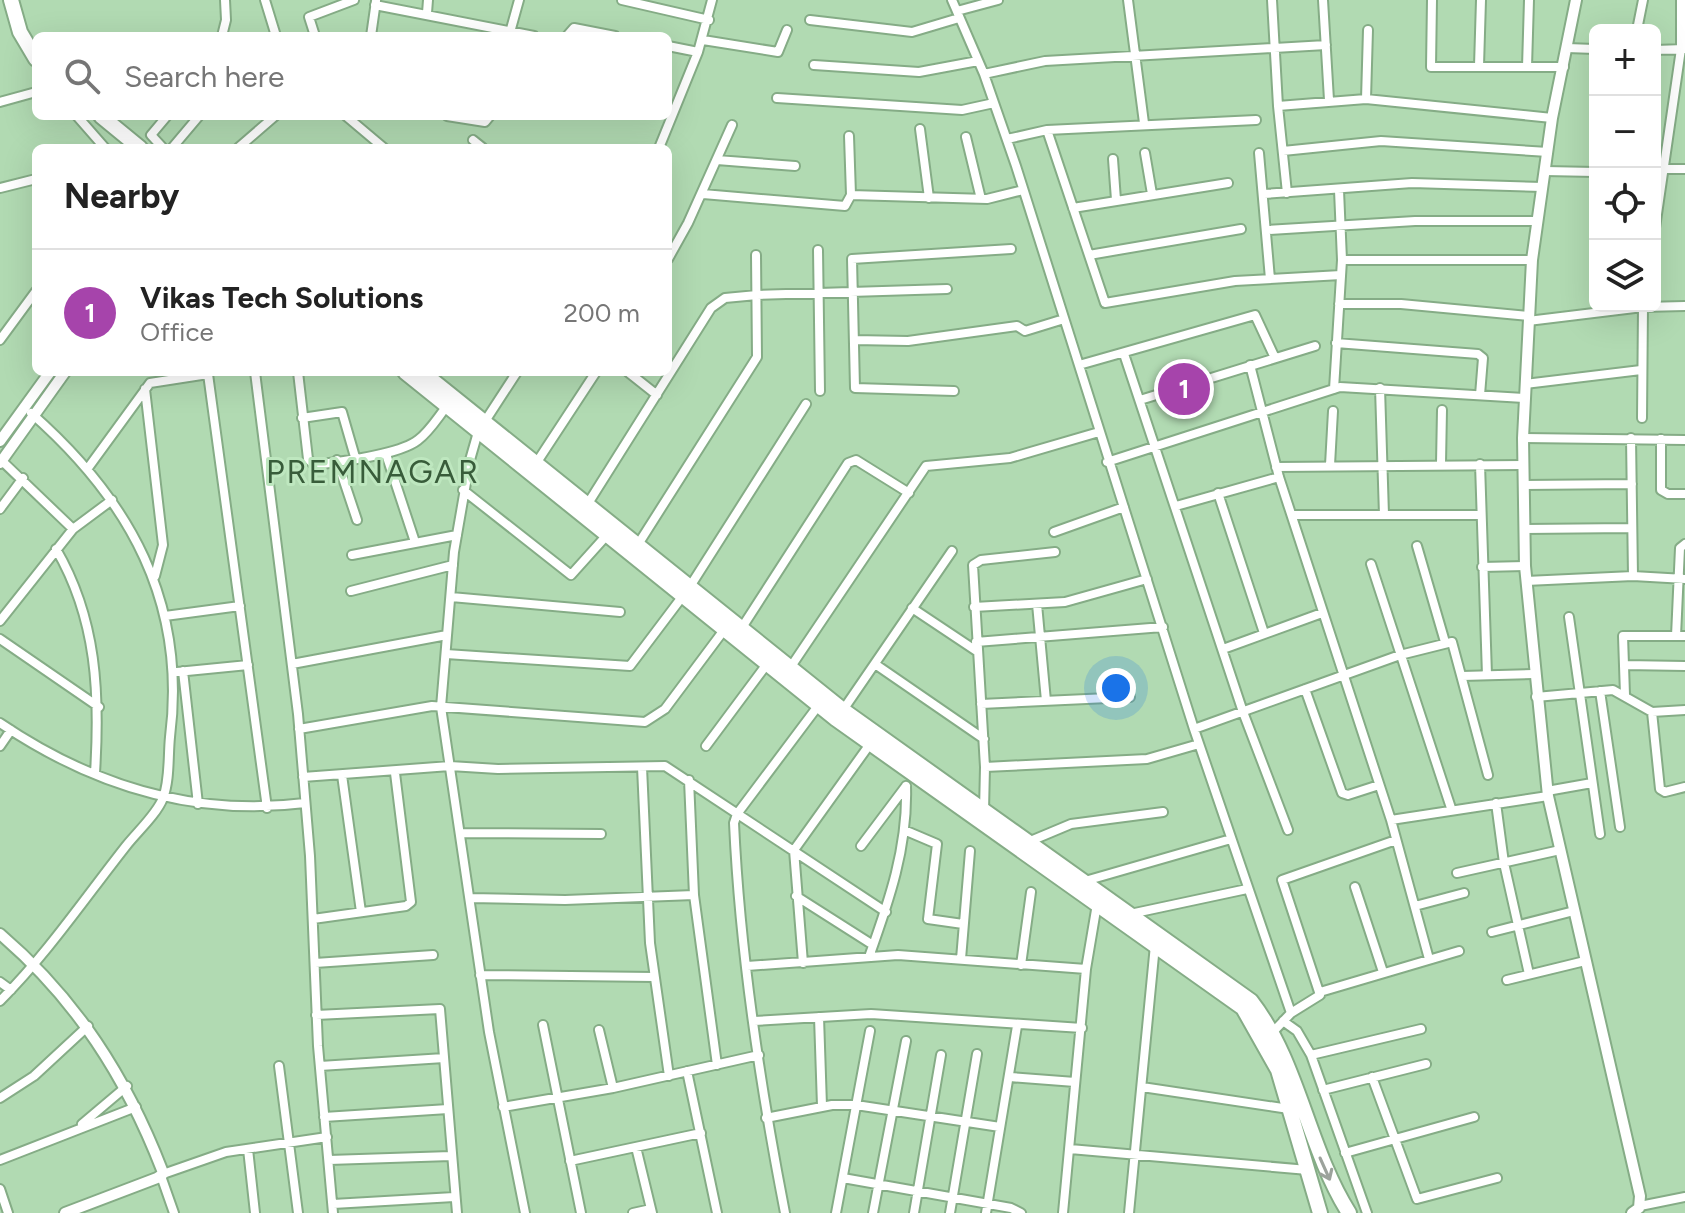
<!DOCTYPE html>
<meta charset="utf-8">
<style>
body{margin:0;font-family:Figtree,sans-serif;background:#f6f6f6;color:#222}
.controls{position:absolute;right:24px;top:24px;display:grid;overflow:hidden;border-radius:12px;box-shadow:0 8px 32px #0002}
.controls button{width:72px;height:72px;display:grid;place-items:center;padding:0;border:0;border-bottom:2px solid #e0e0e0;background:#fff;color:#222;font:40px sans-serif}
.you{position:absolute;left:1116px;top:688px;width:28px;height:28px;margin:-20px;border:6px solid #fff;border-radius:50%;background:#1a73e8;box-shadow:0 0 0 12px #1a73e833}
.badge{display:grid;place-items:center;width:52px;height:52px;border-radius:50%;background:#a644ab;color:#fff;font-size:26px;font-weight:700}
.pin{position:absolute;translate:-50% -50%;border:4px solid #fff;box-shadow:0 2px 8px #0006}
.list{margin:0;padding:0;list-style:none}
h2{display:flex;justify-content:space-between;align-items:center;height:104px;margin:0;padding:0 32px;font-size:34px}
h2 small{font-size:26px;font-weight:400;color:#767676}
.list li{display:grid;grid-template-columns:52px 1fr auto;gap:24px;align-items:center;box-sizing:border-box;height:128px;padding:0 32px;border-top:2px solid #e0e0e0}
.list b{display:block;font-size:30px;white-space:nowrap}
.list p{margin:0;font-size:26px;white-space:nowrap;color:#767676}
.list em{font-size:26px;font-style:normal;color:#767676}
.icon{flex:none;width:44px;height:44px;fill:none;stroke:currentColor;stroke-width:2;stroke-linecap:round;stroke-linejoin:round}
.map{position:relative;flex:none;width:1685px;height:1213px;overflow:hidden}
.search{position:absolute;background:#fff;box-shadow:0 8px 32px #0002;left:32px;top:32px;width:640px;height:88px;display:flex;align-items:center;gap:20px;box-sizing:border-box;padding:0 28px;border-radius:12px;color:#767676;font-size:30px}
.panel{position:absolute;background:#fff;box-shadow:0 8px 32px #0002;left:32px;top:144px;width:640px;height:232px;border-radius:12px}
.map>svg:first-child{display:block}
</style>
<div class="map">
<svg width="1685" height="1213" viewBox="0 0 1685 1213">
<rect width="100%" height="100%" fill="#b1dab2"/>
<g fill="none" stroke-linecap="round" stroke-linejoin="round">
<defs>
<path id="minor" d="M265,0L276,36
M622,0L709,20
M952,0L984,74L1016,166L1194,729L1291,1013
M1128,0L1144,123
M1272,0L1278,106L1287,193
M1323,0L1329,100
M1432,0L1431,67H1564
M375,5L534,36
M957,11L998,0
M427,13L428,0
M810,20L912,32L959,18
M1637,30L1643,0
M222,36L226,20L225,0
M315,36L309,17L354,0
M371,36L376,1
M509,36L519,0
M567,36L574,28L615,36
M703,40L778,52L787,30
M668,46L698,52
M1567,48L1595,49
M1655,50L1684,49
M814,65L919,72L978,61
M1479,66L1481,0
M1527,67L1529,0
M984,74L1045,61L1326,45
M777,98L962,110L994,103
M1366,99L1368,30
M0,102L36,92
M1278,106L1366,99L1552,118
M77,116L105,148
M346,116L384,148
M447,116L485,122L490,116
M920,129L929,198
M1047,130L1105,303L1235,281L1341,275
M966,137L981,199
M1007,139L1047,130L1256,120
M473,140L483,148
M163,148L151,135L167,116
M172,148L199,116
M238,148L275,116
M659,148L698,52L712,0
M1283,151L1381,141L1548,152
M1145,153L1152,194
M1259,153L1270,279
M1113,159L1116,200
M717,160L795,166
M1655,169H1685
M1545,171L1595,172
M0,188L36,179
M703,194L845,206L851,195L849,136
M1264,194L1412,183L1542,187
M851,195L987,199L1023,190
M1073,208L1228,183
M1655,228L1681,49V0
M1268,230L1415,221H1538
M818,250L820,391
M1089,255L1241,229
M668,259L688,223L732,125
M1342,260H1532
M1339,304H1401L1529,316
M1528,321L1643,307L1685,306
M0,340L36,291
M854,340L908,341L1017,326L1025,331L1064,319
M1336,343L1478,354L1483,358L1480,395
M1124,354L1243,712L1288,830
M1079,365L1255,315L1275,358
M1250,365L1279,477L1391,820L1429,959
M255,372L298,714L310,856L318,1046L333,1213
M298,372L308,459L314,465C339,462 399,455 418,440C430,431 438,417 447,406
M517,372L478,432L470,460L454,552L441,707L489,1032L525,1213
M628,372L657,395
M1525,384L1641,370
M1380,388L1384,515
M145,389L163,545L155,576
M1334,389L1342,260L1339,190
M954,391L855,388L852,259L1011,249
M1140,400L1315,346
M302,418L342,412L355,457
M1642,418L1643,306
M1523,438L1685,440
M1631,438L1633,576
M1661,439V490L1668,494H1685
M386,454L415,542
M337,460L357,520
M2,461L73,529
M1107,462L1340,387L1524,398
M1441,463L1442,410
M1480,464L1487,675
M535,465L596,372
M1330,465L1333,411
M1276,467L1523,465
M88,468L150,383L208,374L267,808
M1524,485L1632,484
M463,490L571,575L607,535
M1218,493L1264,633
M587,505L711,308L725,298L757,295L947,289
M1176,506L1279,477
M0,509L23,478
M1292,515H1481
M1524,529L1631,528
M1054,532L1124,507
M637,546L757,357L756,255
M1417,546L1445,642
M56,549C97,619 100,694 95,773
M352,555L457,535
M1371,564L1451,808
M1482,567L1525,566
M1526,581L1633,576L1685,579
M689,588L806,404
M351,591L453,565
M451,597L620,612
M1037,604L1046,701
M974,607L1065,602L1147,579
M912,608L978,652
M165,616L240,606
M1569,617L1600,834
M0,621L73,529L112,500
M741,629L848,463L856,460L909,493
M1676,636L1680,548L1685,544
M0,639L99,707
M976,642L1163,627
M1223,649L1322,613
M446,654L630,666L682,597
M292,664L447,635
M875,664L984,739
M1625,665L1685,666
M790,668L926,466L1010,458L1099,432
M183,671L198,804
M177,672L248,665
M1462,676L1533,674
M1305,689L1342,793L1348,795L1379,785
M1600,691L1620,827
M1625,695L1623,636H1685
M1536,697L1613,690L1652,712L1685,710
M981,704L1130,697
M843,710L952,551
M1652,712L1660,789L1665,792L1685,787
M0,723C93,786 194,817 305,803
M299,729L432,706L645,722L665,709L724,630
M1194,729L1400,655L1452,642L1488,775
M0,746L11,730
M706,746L767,664
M642,767L650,943L669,1076
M985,767L1147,759L1199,744
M342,775L361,912
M303,777L450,766L498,769L665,766L886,912
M689,780L694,895L717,1065
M1547,791L1592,783
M1496,803L1504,863L1529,974
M984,811L985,767L973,565L981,560L1055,552
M1391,820L1548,796
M904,830L937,844L928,919L963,924
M462,833L601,834
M1028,842L1071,824L1163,812
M861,846L906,786
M1457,873L1560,850
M1085,881L1231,839
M1355,887L1383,972
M796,896L873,945
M470,898L565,900L694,895
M1415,906L1464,893
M1130,914L1247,889
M313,919L406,906L411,902L395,773
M1492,932L1574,911
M869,957C889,901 908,847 906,786
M961,959L970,851
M315,963L433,955
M803,963L794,850L870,744
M1021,965L1031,892
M747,966L898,955L1086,969
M480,975L654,977
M1507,980L1585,961
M0,982L11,990
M1320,992L1459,951
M0,1001C47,954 85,898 126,846C137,832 157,814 163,798C170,780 168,756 170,737C187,603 130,500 31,413
M316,1015L440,1009L457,1213
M819,1017L822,1106
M754,1021L871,1014L1082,1028
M1283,1021L1297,1031L1311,1055L1367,1213
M543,1025L581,1213
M599,1030L613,1088
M1272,1033L1291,1013L1320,995L1282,880L1396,840
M1311,1055L1421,1029
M279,1066L298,1213
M320,1066L444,1058
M687,1071L717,1213
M1010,1077L1075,1082
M1372,1077L1417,1199L1497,1178
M1142,1087L1289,1109
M1323,1090L1426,1064
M0,1098L34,1076L88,1026
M503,1107L613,1088L759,1055
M324,1117L448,1109
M766,1118L832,1105H856L1000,1127
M82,1124L127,1086
M636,1147L652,1213
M248,1149L255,1213
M1070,1149L1308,1170
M1345,1153L1474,1117
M0,1160L136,1107
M329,1160L451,1156
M570,1161L701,1133
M163,1174L226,1152L327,1137
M161,1176L174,1213
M843,1178L1011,1208L1021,1213
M0,1189L8,1213
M333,1204L454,1197
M1640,1206L1685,1197
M633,1213L651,1209
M785,1213C760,1085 740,954 734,823L737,814L821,702
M836,1213L870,1031
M873,1213L906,1041
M914,1213L941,1055
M950,1213L977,1054
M986,1213L1017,1026
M1063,1213L1086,969L1097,904
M1129,1213L1155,945"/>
<path id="tertiary" d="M1576,0L1552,118L1532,260L1523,438L1525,566L1548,796L1640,1196L1639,1208L1632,1213
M0,441L50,372
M0,463L65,372
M0,934C76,999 126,1077 162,1170L163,1174L157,1178L65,1213"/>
<path id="trunk" d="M11,0L20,32L36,59
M101,116L140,148
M405,372L836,719L1243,1008L1278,1070L1320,1213
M422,372L843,710L1251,1001C1299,1063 1307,1146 1349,1213"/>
</defs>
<use href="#minor" stroke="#85ac86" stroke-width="12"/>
<use href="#tertiary" stroke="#85ac86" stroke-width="14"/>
<use href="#trunk" stroke="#85ac86" stroke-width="18"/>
<use href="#minor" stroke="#fff" stroke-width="8"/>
<use href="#tertiary" stroke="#fff" stroke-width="10"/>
<use href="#trunk" stroke="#fff" stroke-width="14"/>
</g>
<defs><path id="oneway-shaft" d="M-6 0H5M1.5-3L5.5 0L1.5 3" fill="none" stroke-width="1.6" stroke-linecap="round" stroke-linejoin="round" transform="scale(2)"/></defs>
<use stroke="#9ca29c" href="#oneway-shaft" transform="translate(1325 1169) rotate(66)"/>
<g text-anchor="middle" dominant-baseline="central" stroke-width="6" stroke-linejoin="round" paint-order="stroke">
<g font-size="32" letter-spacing="2" fill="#385c3a" stroke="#bee7bf">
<text x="373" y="472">PREMNAGAR</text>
</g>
</g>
</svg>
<div class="controls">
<button>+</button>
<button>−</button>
<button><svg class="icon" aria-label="locate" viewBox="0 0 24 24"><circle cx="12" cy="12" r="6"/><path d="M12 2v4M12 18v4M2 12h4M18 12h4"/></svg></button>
<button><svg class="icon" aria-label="layers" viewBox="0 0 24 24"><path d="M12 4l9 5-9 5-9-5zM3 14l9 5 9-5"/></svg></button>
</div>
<div class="you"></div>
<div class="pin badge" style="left:1184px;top:389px">1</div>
<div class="search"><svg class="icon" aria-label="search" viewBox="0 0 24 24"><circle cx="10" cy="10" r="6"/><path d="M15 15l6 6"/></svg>Search here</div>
<section class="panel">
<h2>Nearby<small></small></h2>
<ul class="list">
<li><span class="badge">1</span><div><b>Vikas Tech Solutions</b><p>Office</p></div><em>200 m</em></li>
</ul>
</section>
</div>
